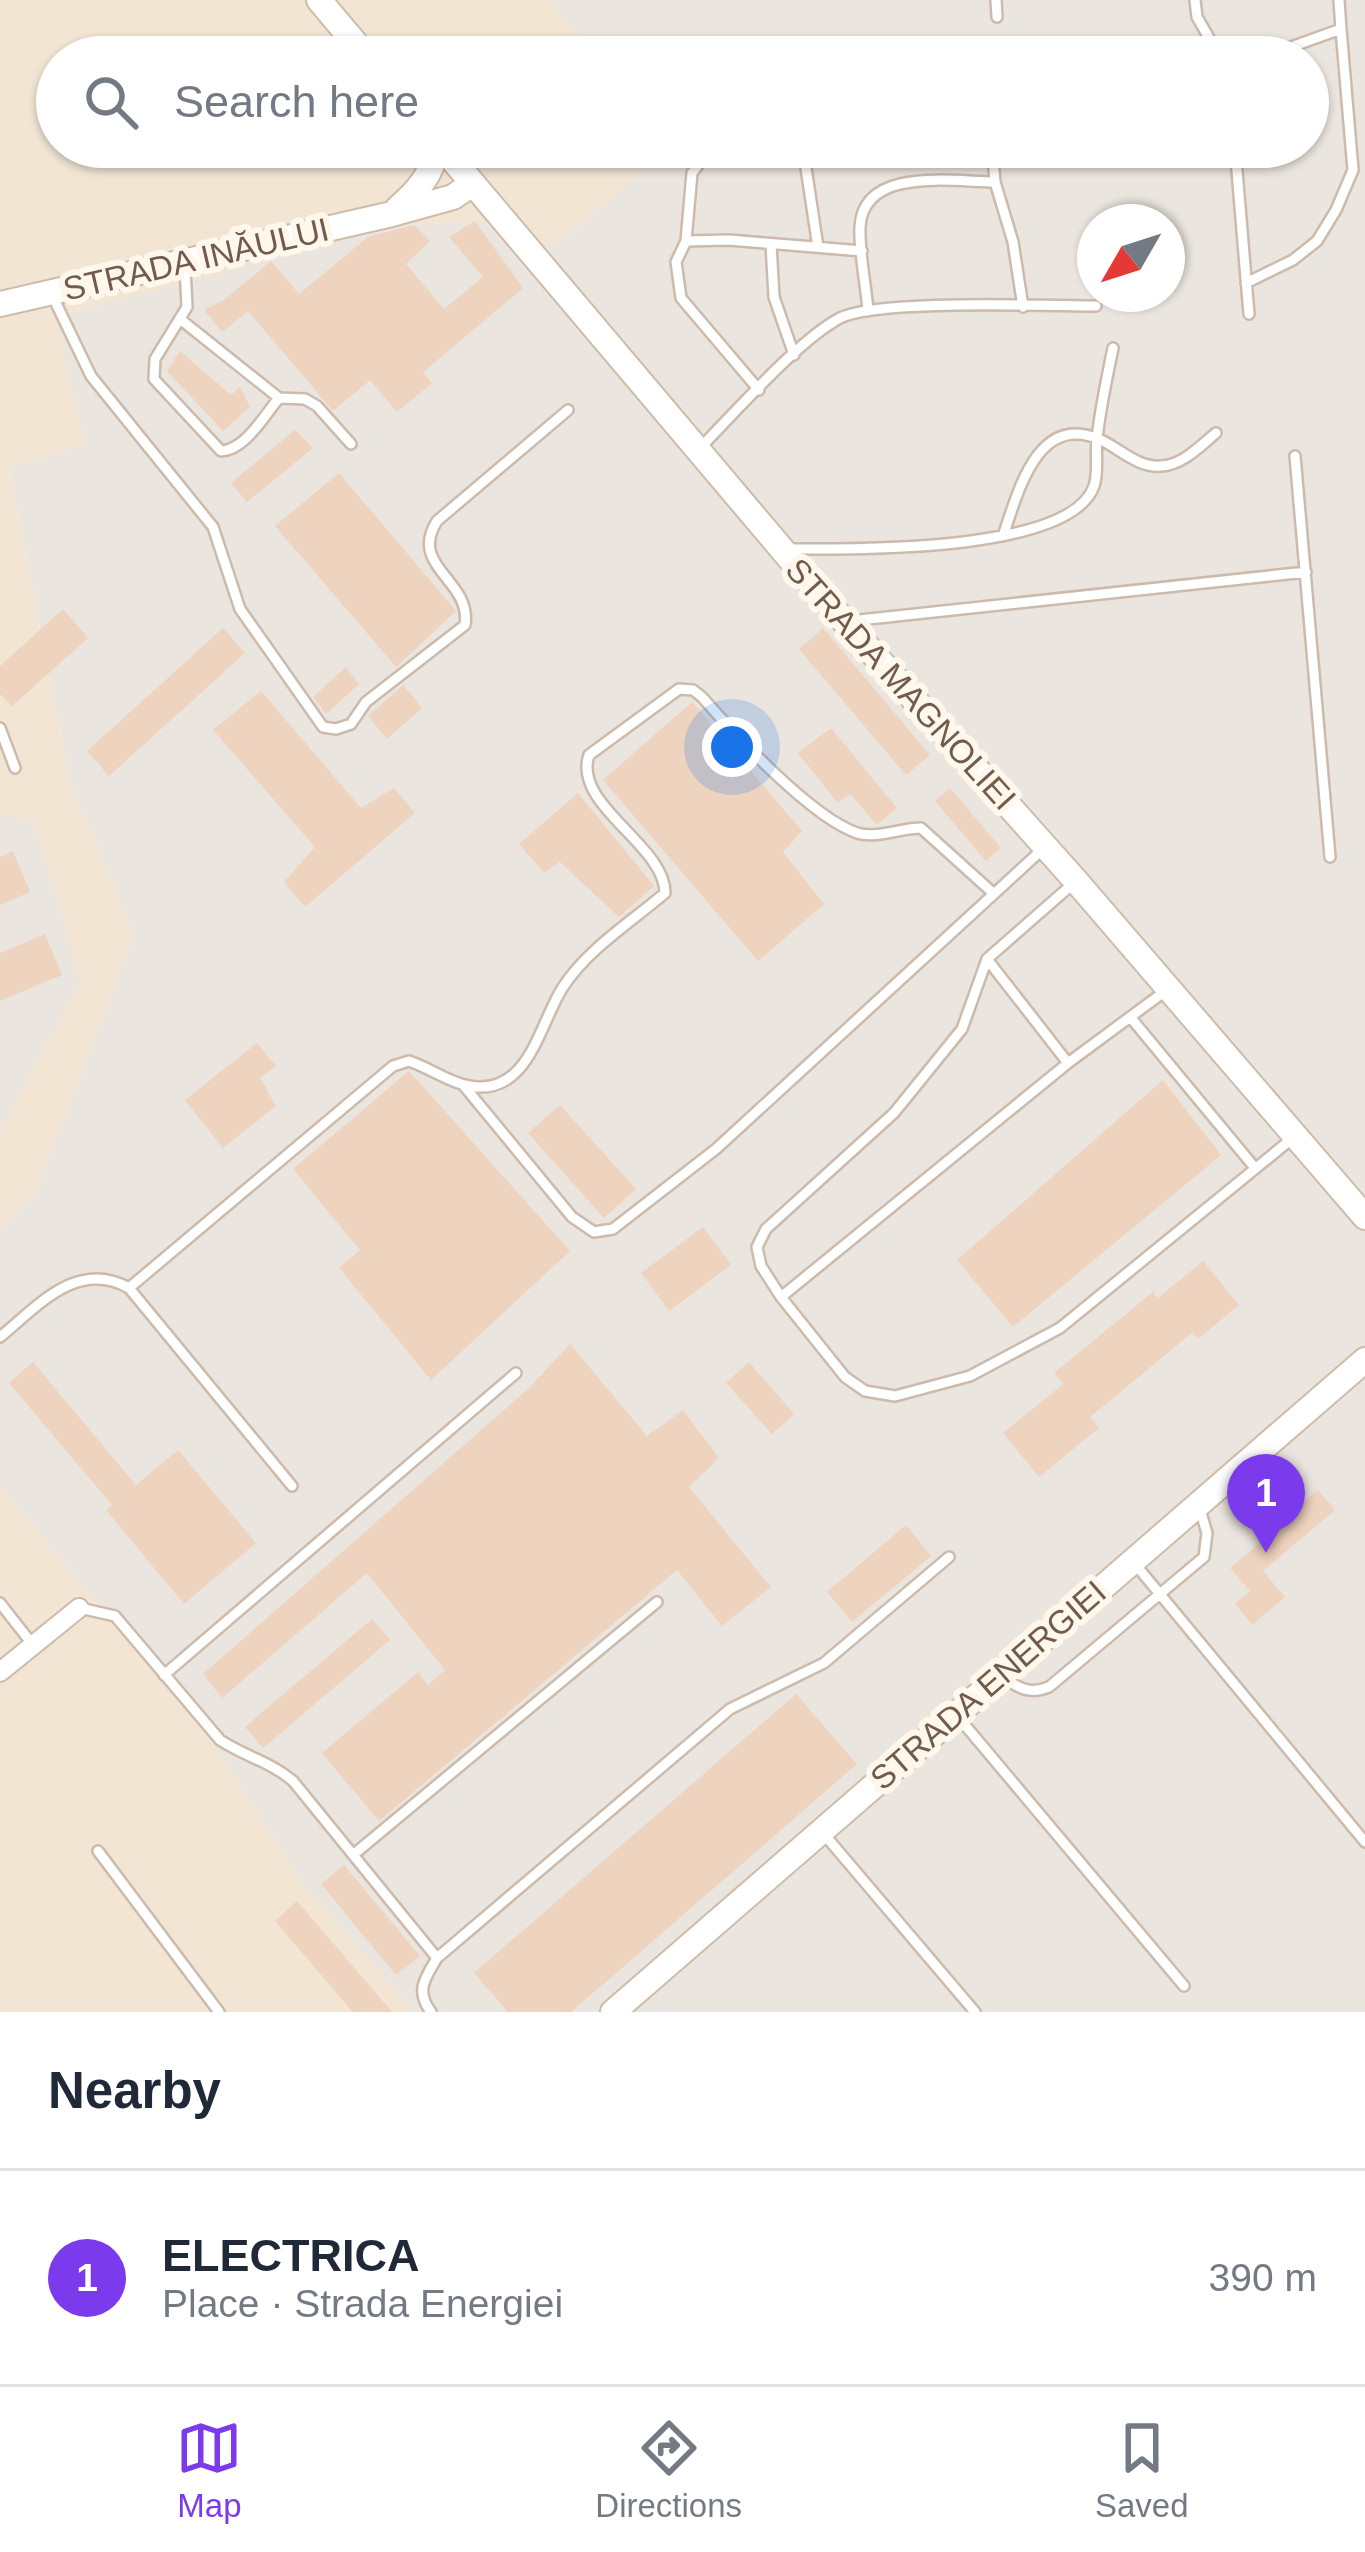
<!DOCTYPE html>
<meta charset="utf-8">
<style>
body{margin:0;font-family:Helvetica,sans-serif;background:#f6f6f7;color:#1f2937}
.compass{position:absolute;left:1077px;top:204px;width:108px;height:108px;border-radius:50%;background:#fff;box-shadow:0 3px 9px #0004;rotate:231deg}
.you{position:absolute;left:732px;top:747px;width:42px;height:42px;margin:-30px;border:9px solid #fff;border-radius:50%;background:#1a73e8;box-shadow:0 0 0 18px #1a73e833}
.badge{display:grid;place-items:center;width:78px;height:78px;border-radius:50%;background:#7c3aed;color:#fff;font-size:39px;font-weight:700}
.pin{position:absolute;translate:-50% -99px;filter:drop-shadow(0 3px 6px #0008)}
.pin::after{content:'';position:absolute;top:63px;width:42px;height:36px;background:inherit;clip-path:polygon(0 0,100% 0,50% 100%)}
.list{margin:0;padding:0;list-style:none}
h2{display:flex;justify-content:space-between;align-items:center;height:156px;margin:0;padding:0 48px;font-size:51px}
h2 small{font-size:39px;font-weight:400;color:#747a83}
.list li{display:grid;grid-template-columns:78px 1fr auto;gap:36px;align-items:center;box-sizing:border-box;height:216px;padding:0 48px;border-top:3px solid #e0e1e3}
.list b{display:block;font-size:45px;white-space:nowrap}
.list p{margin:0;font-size:39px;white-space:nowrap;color:#747a83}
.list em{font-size:39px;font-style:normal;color:#747a83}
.icon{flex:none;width:66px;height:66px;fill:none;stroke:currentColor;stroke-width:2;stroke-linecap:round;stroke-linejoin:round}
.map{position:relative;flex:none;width:1365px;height:2012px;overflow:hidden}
.search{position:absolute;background:#fff;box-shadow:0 3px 9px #0004;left:36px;right:36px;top:36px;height:132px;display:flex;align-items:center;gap:30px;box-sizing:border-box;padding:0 42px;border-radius:66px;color:#747a83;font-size:45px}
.sheet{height:372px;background:#fff}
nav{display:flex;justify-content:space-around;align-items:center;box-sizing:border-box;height:168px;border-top:3px solid #e0e1e3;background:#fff;font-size:33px;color:#747a83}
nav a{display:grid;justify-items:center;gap:6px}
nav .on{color:#7c3aed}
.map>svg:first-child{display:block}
</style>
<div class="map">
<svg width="1365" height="2012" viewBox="0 0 1365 2012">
<rect width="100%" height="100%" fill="#fbf3e5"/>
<path fill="#f2e5d4" d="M0,0H550L594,57H57V147H662L666,152L556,246L474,221L365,228L268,261L86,445L9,470L70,781L134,934L37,1190L0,1230Z
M0,1485L214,1745L302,1883L415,2012H0Z"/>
<path fill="#ebe5df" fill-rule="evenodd" d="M550,0H1365V2012H415L302,1883L214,1745L0,1485V1230L37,1190L134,934L70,781L9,469L86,445L56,318L268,261L365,228L474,221L556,246L665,152L663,147H1308V57H594ZM1095,222H1167V294H1095Z
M0,816L33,819L80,981L0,1130Z"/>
<path fill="#eed3be" d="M475,221L523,288L423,372L432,383L397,412L370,380L333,411L248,311L222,332L204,310L224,300L271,261L299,294L368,237L414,225L430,241L406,264L444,309L483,277L449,237Z
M180,351L231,395L240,387L250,407L223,431L167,371Z
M295,430L313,448L247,502L231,483Z
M339,473L456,611L396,667L275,526Z
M63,609L88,638L12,706L0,694V666Z
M223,628L245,653L109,776L87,751Z
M823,628L930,755L906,775L799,649Z
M346,667L359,684L326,714L313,697Z
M403,685L422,708L387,739L368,716Z
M261,691L361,808L394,788L415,813L305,907L284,882L315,847L213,730Z
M692,702L802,831L783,852L824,904L758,961L603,780Z
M831,728L897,808L877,825L850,794L838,803L798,753Z
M950,788L1001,848L986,861L935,801Z
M578,793L654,886L619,917L560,862L544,873L519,844Z
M13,851L30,892L0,905V857Z
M45,934L62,975L0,1001V953Z
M257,1043L276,1066L260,1078L276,1106L223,1148L185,1100Z
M409,1071L570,1251L431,1380L339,1268L360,1250L293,1169Z
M1163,1080L1221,1155L1013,1327L957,1260Z
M560,1105L636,1189L604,1218L528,1133Z
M703,1227L731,1265L669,1311L641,1273Z
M1203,1261L1239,1305L1198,1339L1193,1332L1090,1417L1099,1428L1039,1477L1003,1433L1063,1384L1054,1373L1153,1292L1158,1298Z
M570,1344L647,1436L683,1410L719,1458L689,1487L771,1587L722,1626L677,1570L379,1821L322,1753L418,1672L428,1685L445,1670L367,1573L222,1698L203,1674L529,1388Z
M33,1362L136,1485L178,1450L256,1543L184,1604L106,1510L112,1505L9,1383Z
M749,1362L794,1414L772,1434L726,1383Z
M1318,1490L1335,1510L1263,1571L1285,1597L1252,1625L1235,1604L1250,1591L1230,1568L1265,1539L1256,1528L1279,1509L1286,1517Z
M906,1525L931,1556L852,1622L827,1592Z
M372,1619L390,1640L263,1748L245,1727Z
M796,1694L857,1764L571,2012H508L474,1973Z
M344,1865L420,1956L396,1975L321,1884Z
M297,1901L392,2012H353L275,1921Z"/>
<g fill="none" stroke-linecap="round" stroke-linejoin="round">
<defs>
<path id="lane" d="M996,0L997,17
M1195,0L1197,17L1220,57
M1263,57L1341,29L1339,0
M797,147L804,155L818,247
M992,147L995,182L1013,242L1023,307
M1235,147L1249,314
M686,241L692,173L710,150L726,147
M771,244L774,297L794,355
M185,267L187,307L155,359L154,379L221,451C245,450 264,416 279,398
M1246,283L1293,260L1317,241L1336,210L1353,170L1341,29
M53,297L91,376L213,527L240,609L323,727L336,729L351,724L366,702L465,625C472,580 408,567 437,521L568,410
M868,311C866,284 859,254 860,227C863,166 954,182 995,182
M180,319L279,398L305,399L317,406L351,444
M759,390L681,298L676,262L686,241L729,240L862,251
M699,449C735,413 797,341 840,318C876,299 1047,306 1096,306
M1295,456L1330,857
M1003,536C1018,493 1037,411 1101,440C1120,449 1138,468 1161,466C1183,465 1200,446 1216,433
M787,549C848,549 1070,554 1094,486C1099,472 1095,453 1097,439C1100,409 1107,378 1113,348
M850,621L1306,572
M0,728L15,768
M1076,881L987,959L962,1029L894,1113L766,1229L757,1247L761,1266L781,1297L845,1377L865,1391L895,1396L970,1376L1060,1328L1294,1137
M987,959L1068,1063
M1131,1018L1255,1168
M464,1086L572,1217L594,1232L613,1229L716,1149L1045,847
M129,1288L393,1066L409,1061C430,1068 448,1082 469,1086C529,1097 539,1024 563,987C588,949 631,922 665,893C665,845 572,805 589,755L679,689L693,690L702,697C735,735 811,817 857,833C876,839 901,828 921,828L993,893
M781,1297L1068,1063L1168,989
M0,1337C38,1306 77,1259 129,1288L292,1486
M1135,1564L1365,1842
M0,1603L33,1645
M80,1608L115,1616L220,1740C244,1756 271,1762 293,1781L437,1958
M164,1675L516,1373
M1002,1677C1019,1688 1029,1695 1049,1687L1204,1557L1207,1533L1199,1506
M959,1718L1184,1986
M823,1833L975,2012
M98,1851L219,2012
M353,1855L657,1602
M431,2012C415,1991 425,1978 437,1958L730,1709L824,1663L949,1557"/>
<path id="street" d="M0,1672L79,1608"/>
<path id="secondary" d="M319,0L367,57
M442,147L813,586L1076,881L1365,1217
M398,208C419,190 432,174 437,147
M0,304L392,214L453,197L472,184
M613,2012L1365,1360"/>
</defs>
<use href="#lane" stroke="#ccbbac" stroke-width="14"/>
<use href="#street" stroke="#ccbbac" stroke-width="22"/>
<use href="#secondary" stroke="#cebcaa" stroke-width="28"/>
<use href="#lane" stroke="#fff" stroke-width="9"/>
<use href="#street" stroke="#fff" stroke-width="18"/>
<use href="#secondary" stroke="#fff" stroke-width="24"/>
</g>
<g text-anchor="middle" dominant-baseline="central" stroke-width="12" stroke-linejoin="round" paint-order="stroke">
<g font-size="33" fill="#725b4c" stroke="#fef7eb">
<text transform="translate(196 259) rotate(-13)">STRADA INĂULUI</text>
<text transform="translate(901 684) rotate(48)">STRADA MAGNOLIEI</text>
<text transform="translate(988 1685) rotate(-41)">STRADA ENERGIEI</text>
</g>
</g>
</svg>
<svg class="compass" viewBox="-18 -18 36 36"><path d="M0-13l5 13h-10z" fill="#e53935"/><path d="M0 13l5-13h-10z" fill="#747a83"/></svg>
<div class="you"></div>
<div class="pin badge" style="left:1266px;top:1553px">1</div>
<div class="search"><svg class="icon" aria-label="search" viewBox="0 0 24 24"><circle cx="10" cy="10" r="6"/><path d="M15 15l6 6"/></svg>Search here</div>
</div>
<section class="sheet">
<h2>Nearby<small></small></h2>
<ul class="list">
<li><span class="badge">1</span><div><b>ELECTRICA</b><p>Place · Strada Energiei</p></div><em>390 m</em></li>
</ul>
</section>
<nav>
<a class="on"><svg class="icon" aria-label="map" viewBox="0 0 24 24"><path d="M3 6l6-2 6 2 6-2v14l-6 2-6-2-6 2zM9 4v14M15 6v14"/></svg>Map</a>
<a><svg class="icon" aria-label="directions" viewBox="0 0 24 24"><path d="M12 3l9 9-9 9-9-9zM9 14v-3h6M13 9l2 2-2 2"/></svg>Directions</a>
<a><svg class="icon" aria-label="saved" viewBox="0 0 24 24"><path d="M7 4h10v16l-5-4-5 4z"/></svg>Saved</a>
</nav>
